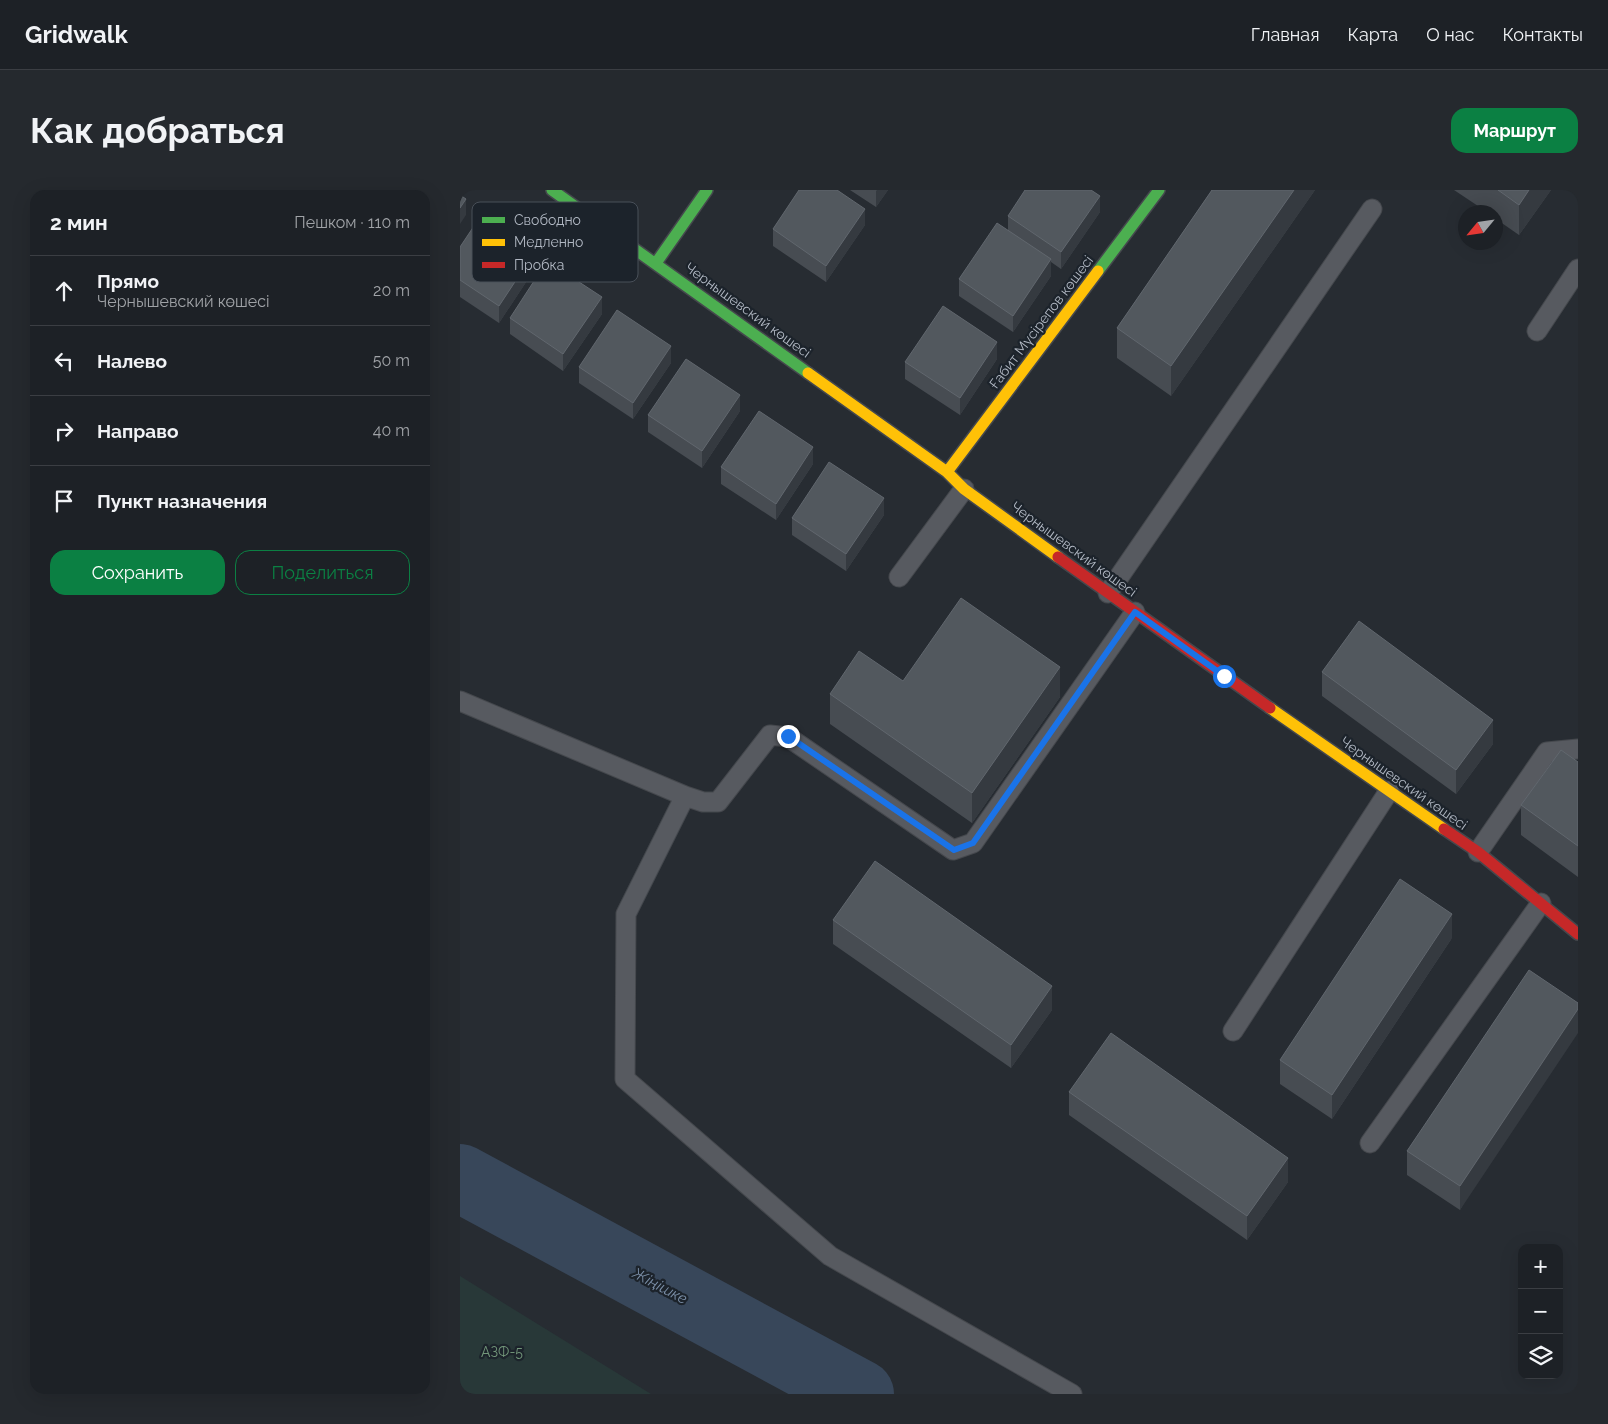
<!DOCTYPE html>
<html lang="ru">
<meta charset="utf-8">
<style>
body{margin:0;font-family:Raleway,sans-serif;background:#25292e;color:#f1f3f6}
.controls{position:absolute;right:15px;bottom:15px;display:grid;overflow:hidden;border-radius:10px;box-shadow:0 5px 20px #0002}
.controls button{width:45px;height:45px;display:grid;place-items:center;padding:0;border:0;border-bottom:1px solid #3b3e43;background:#1d2126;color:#f1f3f6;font:25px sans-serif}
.compass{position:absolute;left:998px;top:15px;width:45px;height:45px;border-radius:50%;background:#1d2126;box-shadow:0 5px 20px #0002;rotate:241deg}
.stop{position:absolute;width:15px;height:15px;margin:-11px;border:4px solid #1a73e8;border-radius:50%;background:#fff}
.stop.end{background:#1a73e8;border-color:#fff;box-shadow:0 1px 5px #0008}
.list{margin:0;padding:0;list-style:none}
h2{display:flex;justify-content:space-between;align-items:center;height:65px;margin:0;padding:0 20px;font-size:21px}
h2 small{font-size:16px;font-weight:400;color:#a0a3a7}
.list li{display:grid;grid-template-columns:32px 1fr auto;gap:15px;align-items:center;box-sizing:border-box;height:70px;padding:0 20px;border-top:1px solid #3b3e43}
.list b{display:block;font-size:19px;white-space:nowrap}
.list p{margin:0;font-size:16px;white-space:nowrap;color:#a0a3a7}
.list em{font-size:16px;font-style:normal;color:#a0a3a7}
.actions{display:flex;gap:10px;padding:15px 20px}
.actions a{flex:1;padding:11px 0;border:1px solid #0b8043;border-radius:15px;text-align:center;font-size:18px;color:#0b8043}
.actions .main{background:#0b8043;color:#fff}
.icon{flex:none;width:28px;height:28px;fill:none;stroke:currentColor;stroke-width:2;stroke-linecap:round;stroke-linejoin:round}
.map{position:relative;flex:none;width:1118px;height:1204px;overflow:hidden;border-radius:15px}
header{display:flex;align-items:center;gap:30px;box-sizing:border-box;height:70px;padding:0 25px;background:#1d2126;border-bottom:1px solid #3b3e43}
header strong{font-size:24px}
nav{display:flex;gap:28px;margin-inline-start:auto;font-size:18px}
.intro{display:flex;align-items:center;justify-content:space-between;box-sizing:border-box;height:120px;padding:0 30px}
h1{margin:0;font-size:35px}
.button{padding:12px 22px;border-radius:15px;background:#0b8043;color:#fff;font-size:18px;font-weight:700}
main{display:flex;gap:30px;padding:0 30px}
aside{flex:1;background:#1d2126;border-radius:15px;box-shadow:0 5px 20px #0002}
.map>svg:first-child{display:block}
</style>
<header>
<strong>Gridwalk</strong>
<nav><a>Главная</a><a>Карта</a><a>О нас</a><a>Контакты</a></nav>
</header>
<div class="intro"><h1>Как добраться</h1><a class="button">Маршрут</a></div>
<main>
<aside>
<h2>2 мин<small>Пешком · 110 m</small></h2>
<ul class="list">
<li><svg class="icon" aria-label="ahead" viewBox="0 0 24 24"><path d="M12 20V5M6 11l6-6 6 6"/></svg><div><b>Прямо</b><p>Чернышевский көшесі</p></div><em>20 m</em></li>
<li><svg class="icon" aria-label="left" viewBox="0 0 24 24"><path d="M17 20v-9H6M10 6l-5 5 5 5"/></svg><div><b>Налево</b></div><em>50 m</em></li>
<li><svg class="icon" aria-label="right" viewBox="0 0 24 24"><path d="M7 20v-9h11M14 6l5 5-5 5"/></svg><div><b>Направо</b></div><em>40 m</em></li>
<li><svg class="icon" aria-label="arrive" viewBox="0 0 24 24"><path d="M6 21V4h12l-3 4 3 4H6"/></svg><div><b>Пункт назначения</b></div></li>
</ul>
<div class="actions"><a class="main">Сохранить</a><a>Поделиться</a></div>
</aside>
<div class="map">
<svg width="1118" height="1204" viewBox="0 0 1118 1204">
<rect width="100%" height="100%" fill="#272c32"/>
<path fill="#283838" d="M0,1086L191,1204H0Z"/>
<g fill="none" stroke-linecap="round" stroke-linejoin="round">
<path stroke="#38475a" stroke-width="68" d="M0,988L400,1204"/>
<defs>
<path id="lane" d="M1077,141L1118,79
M439,387L504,299
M648,403L912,19
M0,511L225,606L166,724L165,889L370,1066L612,1204
M225,606L243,612H258L310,545L328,547L493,660L513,653L675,422
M1018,662L1087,562L1118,559
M773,841L929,601
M910,953L1081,713"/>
<path id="fast" d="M92,0L348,183
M196,73L247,0
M638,81L699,0"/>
<path id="slow" d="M348,183L487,282L504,299L598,367
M487,282L638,81
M810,518L984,639"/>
<path id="jam" d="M598,367L810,518
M984,639L1018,662L1118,744"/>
</defs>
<use href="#lane" stroke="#45484d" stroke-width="21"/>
<use href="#fast" stroke="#45484d" stroke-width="14"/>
<use href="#slow" stroke="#45484d" stroke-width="14"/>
<use href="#jam" stroke="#45484d" stroke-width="14"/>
<use href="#lane" stroke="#575a60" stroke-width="19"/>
<use href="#fast" stroke="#4caf50" stroke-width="11"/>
<use href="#slow" stroke="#ffc107" stroke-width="11"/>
<use href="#jam" stroke="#c62828" stroke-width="11"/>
</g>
<path fill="#474c52" d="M390,0H428L416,17Z
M752,0H855L711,206L657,168V138Z
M994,0H1091L1059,45L1036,29V22H1027Z
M640,22L601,79L591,72V86L553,142L499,106V89L548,40V26Z
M405,35L366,92L313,56V39Z
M0,57L76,77L39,133L0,107Z
M142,124L103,181L50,144V128Z
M537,169L500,225L445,189V172Z
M211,173L173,229L119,193V177Z
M280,221L242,278L188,242V225Z
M353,274L316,330L261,294V277Z
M424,325L386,381L332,345V328Z
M862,482L1033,554L996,604L862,506Z
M443,491L600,507L512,633L370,534V504Z
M1118,572V687L1061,645V615Z
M373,730L592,820L551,878L373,754Z
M992,748L872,929L820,894V870Z
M1118,813L1000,1020L947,985V961Z
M609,902L828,992L787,1050L609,925Z"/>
<path fill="#353a40" d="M417,0H428L416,17V1Z
M834,0H855L711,206V176Z
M1069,0H1091L1059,45V15Z
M640,6V22L601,79V62Z
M6,9V25L0,34V18Z
M405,19V35L366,92V76Z
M76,60V77L39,133V116Z
M591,69V86L553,142V126Z
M142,107V124L103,181V164Z
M537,152V169L500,225V208Z
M211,156V173L173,229V213Z
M280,205V221L242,278V261Z
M353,257V274L316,330V314Z
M424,308V325L386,381V364Z
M600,477V507L512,633V603Z
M1033,530V554L996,604V580Z
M992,724V748L872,929V905Z
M592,796V820L551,878V855Z
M1118,819V843L1000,1020V996Z
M828,968V992L787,1050V1026Z"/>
<path fill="#52585e" stroke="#61676e" d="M339,0H377L405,19L366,76L313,39Z
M565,0H631L640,6L601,62L548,26Z
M752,0H834L711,176L657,138Z
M1038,0H1069L1059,15Z
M0,5L6,9L0,18Z
M22,24L76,60L39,116L0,90V57Z
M537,33L591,69L553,126L499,89Z
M87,71L142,107L103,164L50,128Z
M483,116L537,152L500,208L445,172Z
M157,120L211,156L173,213L119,177Z
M226,169L280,205L242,261L188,225Z
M299,221L353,257L316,314L261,277Z
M369,272L424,308L386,364L332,328Z
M501,408L600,477L512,603L370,504L399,461L443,491Z
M899,431L1033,530L996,580L862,482Z
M1101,560L1118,572V656L1061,615Z
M415,671L592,796L551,855L373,730Z
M940,689L992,724L872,905L820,870Z
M1069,780L1118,813V819L1000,996L947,961Z
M651,843L828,968L787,1026L609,902Z"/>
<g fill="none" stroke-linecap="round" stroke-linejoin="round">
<path stroke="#1a73e8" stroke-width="6" d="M328,546L494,660L513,653L675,422L764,486"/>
</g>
<g text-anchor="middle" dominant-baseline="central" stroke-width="4.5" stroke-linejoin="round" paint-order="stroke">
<g font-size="14" fill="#b1b8c3" stroke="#1c232b">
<text transform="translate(288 120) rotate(36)">Чернышевский көшесі</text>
<text transform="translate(581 132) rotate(-53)">Ғабит Мүсірепов көшесі</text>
<text transform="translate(614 359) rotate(36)">Чернышевский көшесі</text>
<text transform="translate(944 593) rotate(35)">Чернышевский көшесі</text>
</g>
<g font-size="14" fill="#72967a" stroke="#1c232b">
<text x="42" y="1162">АЗФ-5</text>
</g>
<g font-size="15" font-style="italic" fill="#7c90a9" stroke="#1c232b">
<text transform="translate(200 1096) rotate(28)">Жіңішке</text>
</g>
</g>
<rect x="12" y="12" width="166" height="80" rx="8" fill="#1c232b" stroke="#495059" stroke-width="1"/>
<rect x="22" y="27" width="23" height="6" fill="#4caf50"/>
<rect x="22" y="49" width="23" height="7" fill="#ffc107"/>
<rect x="22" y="72" width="23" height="6" fill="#c62828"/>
<g font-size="14" fill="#b1b8c3">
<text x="54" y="35">Свободно</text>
<text x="54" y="57">Медленно</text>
<text x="54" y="80">Пробка</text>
</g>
</svg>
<div class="controls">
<button>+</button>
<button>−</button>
<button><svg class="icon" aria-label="layers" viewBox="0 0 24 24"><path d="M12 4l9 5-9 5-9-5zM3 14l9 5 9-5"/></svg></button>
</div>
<svg class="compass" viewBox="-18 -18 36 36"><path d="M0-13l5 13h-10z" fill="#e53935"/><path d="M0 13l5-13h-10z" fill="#a0a3a7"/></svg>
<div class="stop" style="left:764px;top:486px"></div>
<div class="stop end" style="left:328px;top:546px"></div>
</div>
</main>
